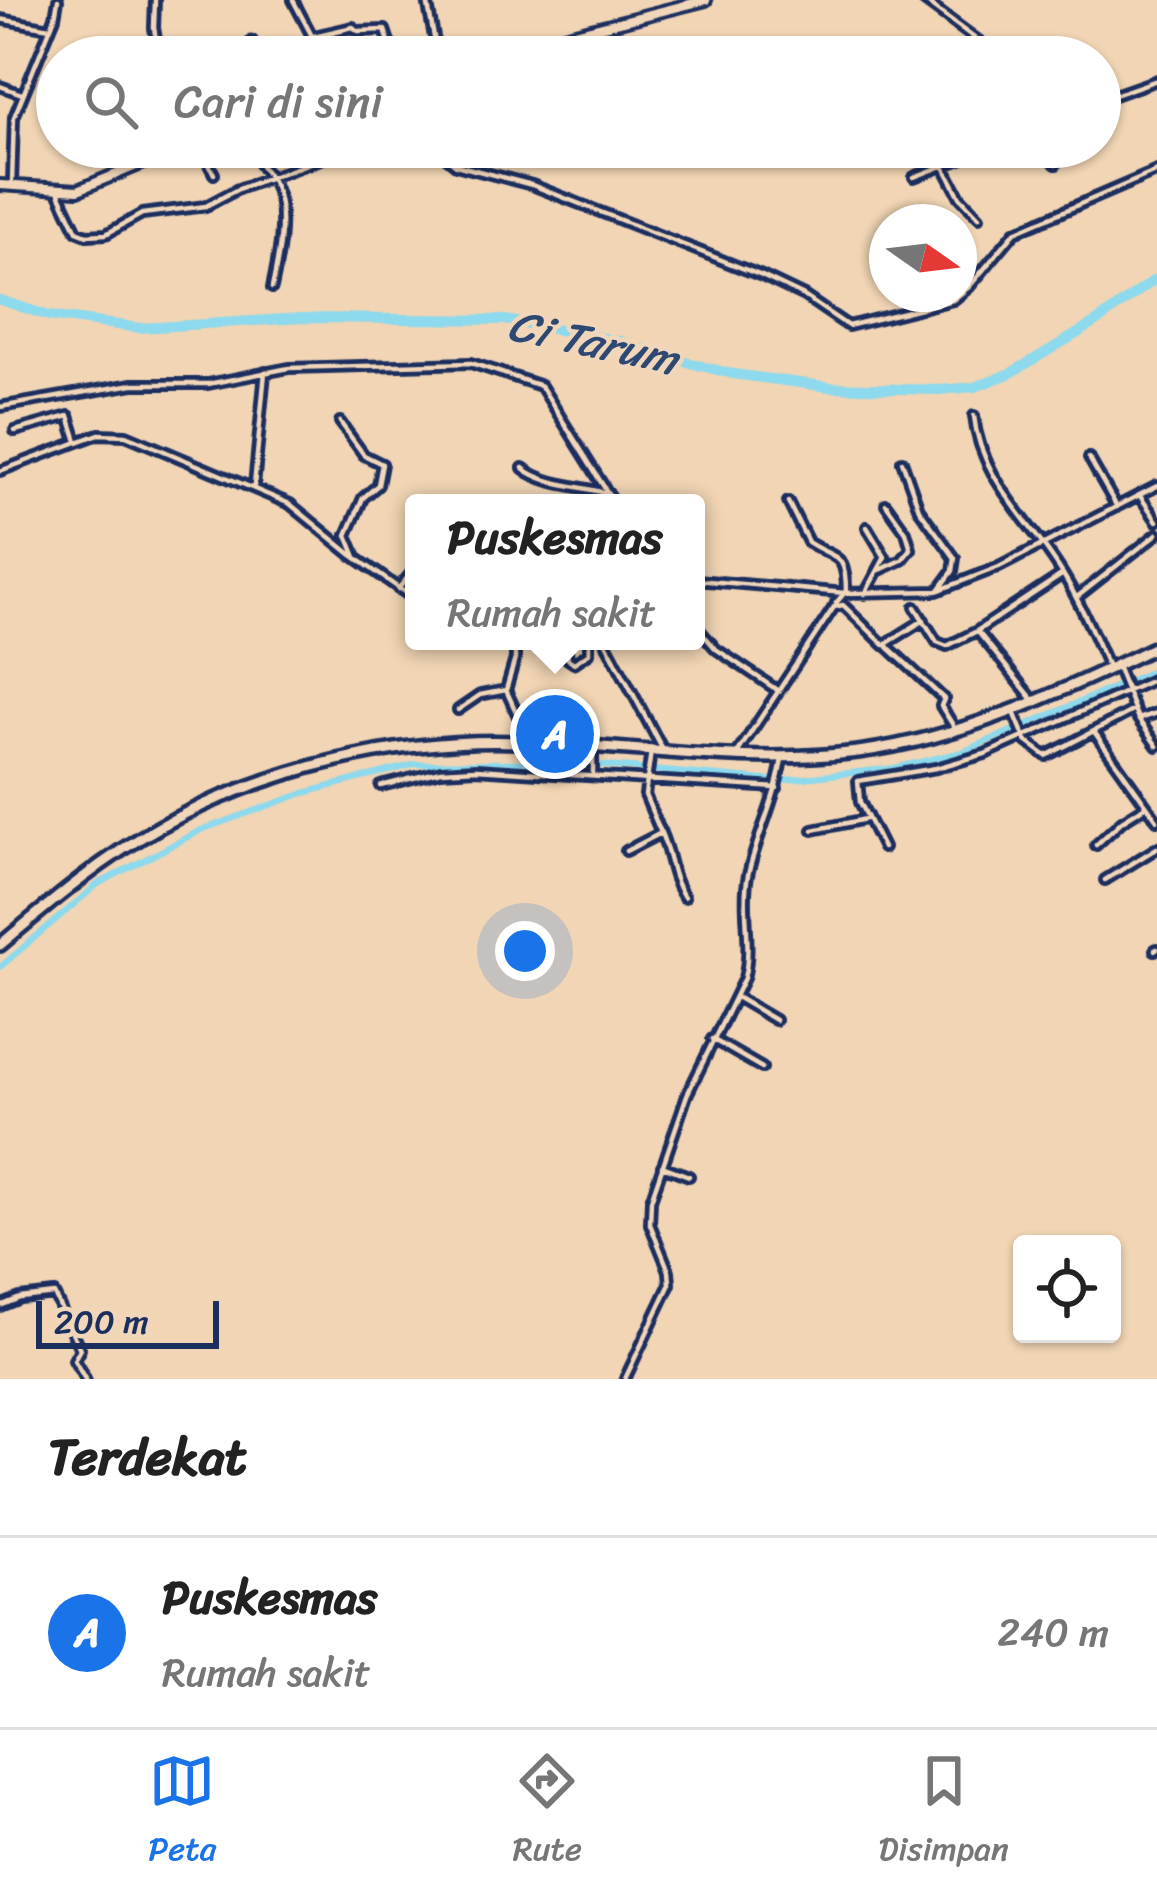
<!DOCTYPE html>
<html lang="id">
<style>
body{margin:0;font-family:Sriracha,sans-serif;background:#f2f2f2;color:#222}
.controls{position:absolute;right:36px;bottom:36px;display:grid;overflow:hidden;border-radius:12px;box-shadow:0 3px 9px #0004}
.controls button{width:108px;height:108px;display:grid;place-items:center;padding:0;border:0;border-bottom:3px solid #e0e0e0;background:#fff;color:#222;font:60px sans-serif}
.compass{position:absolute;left:869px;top:204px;width:108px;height:108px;border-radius:50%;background:#fff;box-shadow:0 3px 9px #0004;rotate:104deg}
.scale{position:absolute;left:36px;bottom:30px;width:183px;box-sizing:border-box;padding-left:12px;border:6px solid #1b2f5e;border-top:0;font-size:33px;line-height:42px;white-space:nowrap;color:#1b2f5e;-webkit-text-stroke:9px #f2d6b9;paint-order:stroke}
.you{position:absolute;left:525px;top:951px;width:42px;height:42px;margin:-30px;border:9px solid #fff;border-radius:50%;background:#1a73e8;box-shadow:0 0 0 18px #1a73e833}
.badge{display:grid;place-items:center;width:78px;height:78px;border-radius:50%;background:#1a73e8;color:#fff;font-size:39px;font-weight:700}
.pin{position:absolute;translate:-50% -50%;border:6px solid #fff;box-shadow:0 3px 12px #0006}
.popup{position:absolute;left:405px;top:494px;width:300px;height:156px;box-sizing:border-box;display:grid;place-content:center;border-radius:12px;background:#fff;filter:drop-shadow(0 3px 9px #0005);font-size:39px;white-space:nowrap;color:#767676}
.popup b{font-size:45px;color:#222}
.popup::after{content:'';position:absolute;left:50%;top:100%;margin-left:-24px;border:24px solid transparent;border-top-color:#fff}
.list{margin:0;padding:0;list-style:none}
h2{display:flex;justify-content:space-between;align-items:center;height:156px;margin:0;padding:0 48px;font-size:51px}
h2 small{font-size:39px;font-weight:400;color:#767676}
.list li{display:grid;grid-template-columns:78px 1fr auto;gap:36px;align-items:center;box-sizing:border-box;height:192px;padding:0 48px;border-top:3px solid #e0e0e0}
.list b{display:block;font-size:45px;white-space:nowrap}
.list p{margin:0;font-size:39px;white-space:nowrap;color:#767676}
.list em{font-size:39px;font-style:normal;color:#767676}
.icon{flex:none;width:66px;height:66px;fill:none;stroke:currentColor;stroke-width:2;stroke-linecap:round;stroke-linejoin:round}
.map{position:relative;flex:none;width:1157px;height:1379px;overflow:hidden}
.search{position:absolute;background:#fff;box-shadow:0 3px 9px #0004;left:36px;right:36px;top:36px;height:132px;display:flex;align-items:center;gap:30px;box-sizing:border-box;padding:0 42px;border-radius:66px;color:#767676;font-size:45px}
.sheet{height:348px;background:#fff}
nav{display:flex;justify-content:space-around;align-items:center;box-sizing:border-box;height:168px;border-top:3px solid #e0e0e0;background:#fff;font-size:33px;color:#767676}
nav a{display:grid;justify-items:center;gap:6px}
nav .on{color:#1a73e8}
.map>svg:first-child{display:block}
</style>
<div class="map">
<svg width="1157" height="1379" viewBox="0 0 1157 1379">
<rect width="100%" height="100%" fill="#f1d5b4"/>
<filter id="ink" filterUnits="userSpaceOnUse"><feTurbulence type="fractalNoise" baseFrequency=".00833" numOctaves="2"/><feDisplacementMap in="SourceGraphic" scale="24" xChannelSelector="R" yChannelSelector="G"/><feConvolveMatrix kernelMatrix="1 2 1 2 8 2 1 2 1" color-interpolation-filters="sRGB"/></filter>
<g filter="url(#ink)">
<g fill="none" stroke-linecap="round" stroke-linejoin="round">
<path stroke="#8dd9ed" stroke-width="6" d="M0,967L98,884L201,830L304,793L416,764L563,762L777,781L894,768L962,752L1157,669"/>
<path stroke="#8dd9ed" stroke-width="10" d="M0,300L49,316L140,328L301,318L505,320L619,341L662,356L733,374L830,387L938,390L975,387L1011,373L1098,321L1157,278"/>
<defs>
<path id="minor" d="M155,0L154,28L159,57
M293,0L323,57
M427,0L437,53
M923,0L1000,57
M0,19L50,28
M314,36L353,27L358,31L385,30L394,57
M252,41L257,57
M0,86L22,94
M1100,100L1157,80
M200,147L214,174
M251,147C256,165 270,172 276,189C287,217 278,260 272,288
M434,147L456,165L532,185L762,276L804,296L848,326L953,300L969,287L1015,232L1157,171
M1042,147L1056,164
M942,163L960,197L979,217
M914,177L992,147
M12,183L14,117L55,17L58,0
M58,191L77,231L87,235L106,234L142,214L206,206L238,189L354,147
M0,407L133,384H208L289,368L471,363L541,386L614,503
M974,416C980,480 1034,524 1064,576C1082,605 1095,638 1109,669
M340,422L364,455L382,464L378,485L363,498L347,535L356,557
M15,431L69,416L77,441
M1089,458L1117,507
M902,461L919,509L955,558L953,571L939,590
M523,468C545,486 581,485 608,494
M0,471L99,434L126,435L290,504L352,555L414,599
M254,486L265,372
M1140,496L1157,521
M788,502L808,542C835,560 846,551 846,591L836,603
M880,570L902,560L911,549L906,532L886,504
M696,580L845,593L937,591L999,567L1157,486
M398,589L414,570
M865,594L885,557L867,527
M1077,597L1157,534
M915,607L937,642L947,646L977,631L1063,574
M696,626L716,649L777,690
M978,632L1035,702
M515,641V659L506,690L530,742
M566,641L568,659L574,663L589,653V641
M605,641L664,752
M888,647L944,699L941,706L956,730
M1117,666L1138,719L1157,746
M458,710L480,695L506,690
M1014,712L1026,741L1046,756L1134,710
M1138,719L1157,713
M1095,733L1157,820
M736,755L834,607L843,605L884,645L924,620
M593,776V747
M381,786L441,771L476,769L777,788
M813,830L866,819
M661,833C671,856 670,876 684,897
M1096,845L1122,821L1146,806
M883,848L860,802L858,781L936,768L985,754L1157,678
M626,851L661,833L645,795L651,751
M1105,880L1157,848
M1155,950L1157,949
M736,997L775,1020
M712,1039L762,1068
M662,1166L689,1176
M0,1306L20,1298L54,1294L80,1349L74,1360L85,1379
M625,1379L670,1284L669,1271L650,1224L651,1200L687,1095L744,978C753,944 741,909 748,875C757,835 776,800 782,758"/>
<path id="secondary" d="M399,57L516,48L706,0
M0,185L78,190L182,147"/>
<path id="primary" d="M0,945C51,902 103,858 161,826C269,768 399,737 521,742C633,746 746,766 858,752C964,738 1061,692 1157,646"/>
</defs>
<use href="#minor" stroke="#1b2f5e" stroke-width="14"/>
<use href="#secondary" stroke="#1b2f5e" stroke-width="16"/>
<use href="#primary" stroke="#1b2f5e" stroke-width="18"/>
<use href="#minor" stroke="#f2d6b9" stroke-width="4.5"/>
<use href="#secondary" stroke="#f2d6b9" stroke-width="8"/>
<use href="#primary" stroke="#f2d6b9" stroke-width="9"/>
</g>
</g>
<g text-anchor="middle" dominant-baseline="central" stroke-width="9" stroke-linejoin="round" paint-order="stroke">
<g font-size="45" font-style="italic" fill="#2c4873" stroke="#f2d6b9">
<text transform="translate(593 342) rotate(12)">Ci Tarum</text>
</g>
</g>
</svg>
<div class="controls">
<button><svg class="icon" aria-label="locate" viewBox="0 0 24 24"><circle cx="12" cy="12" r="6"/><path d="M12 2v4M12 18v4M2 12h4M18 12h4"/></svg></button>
</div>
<svg class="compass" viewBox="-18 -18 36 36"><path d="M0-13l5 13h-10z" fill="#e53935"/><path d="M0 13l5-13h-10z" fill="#767676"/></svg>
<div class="scale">200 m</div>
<div class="you"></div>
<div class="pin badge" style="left:555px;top:734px">A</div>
<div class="popup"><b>Puskesmas</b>Rumah sakit</div>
<div class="search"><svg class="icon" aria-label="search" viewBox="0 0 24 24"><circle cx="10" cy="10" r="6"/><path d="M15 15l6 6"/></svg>Cari di sini</div>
</div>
<section class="sheet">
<h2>Terdekat<small></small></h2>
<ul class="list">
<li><span class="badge">A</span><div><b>Puskesmas</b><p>Rumah sakit</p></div><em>240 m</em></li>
</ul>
</section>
<nav>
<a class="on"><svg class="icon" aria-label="map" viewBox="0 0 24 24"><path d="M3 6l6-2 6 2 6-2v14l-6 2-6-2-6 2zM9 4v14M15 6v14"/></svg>Peta</a>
<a><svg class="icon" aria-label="directions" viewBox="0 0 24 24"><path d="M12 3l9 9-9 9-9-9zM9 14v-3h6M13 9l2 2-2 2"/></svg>Rute</a>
<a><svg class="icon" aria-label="saved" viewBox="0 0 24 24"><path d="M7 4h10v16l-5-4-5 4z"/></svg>Disimpan</a>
</nav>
